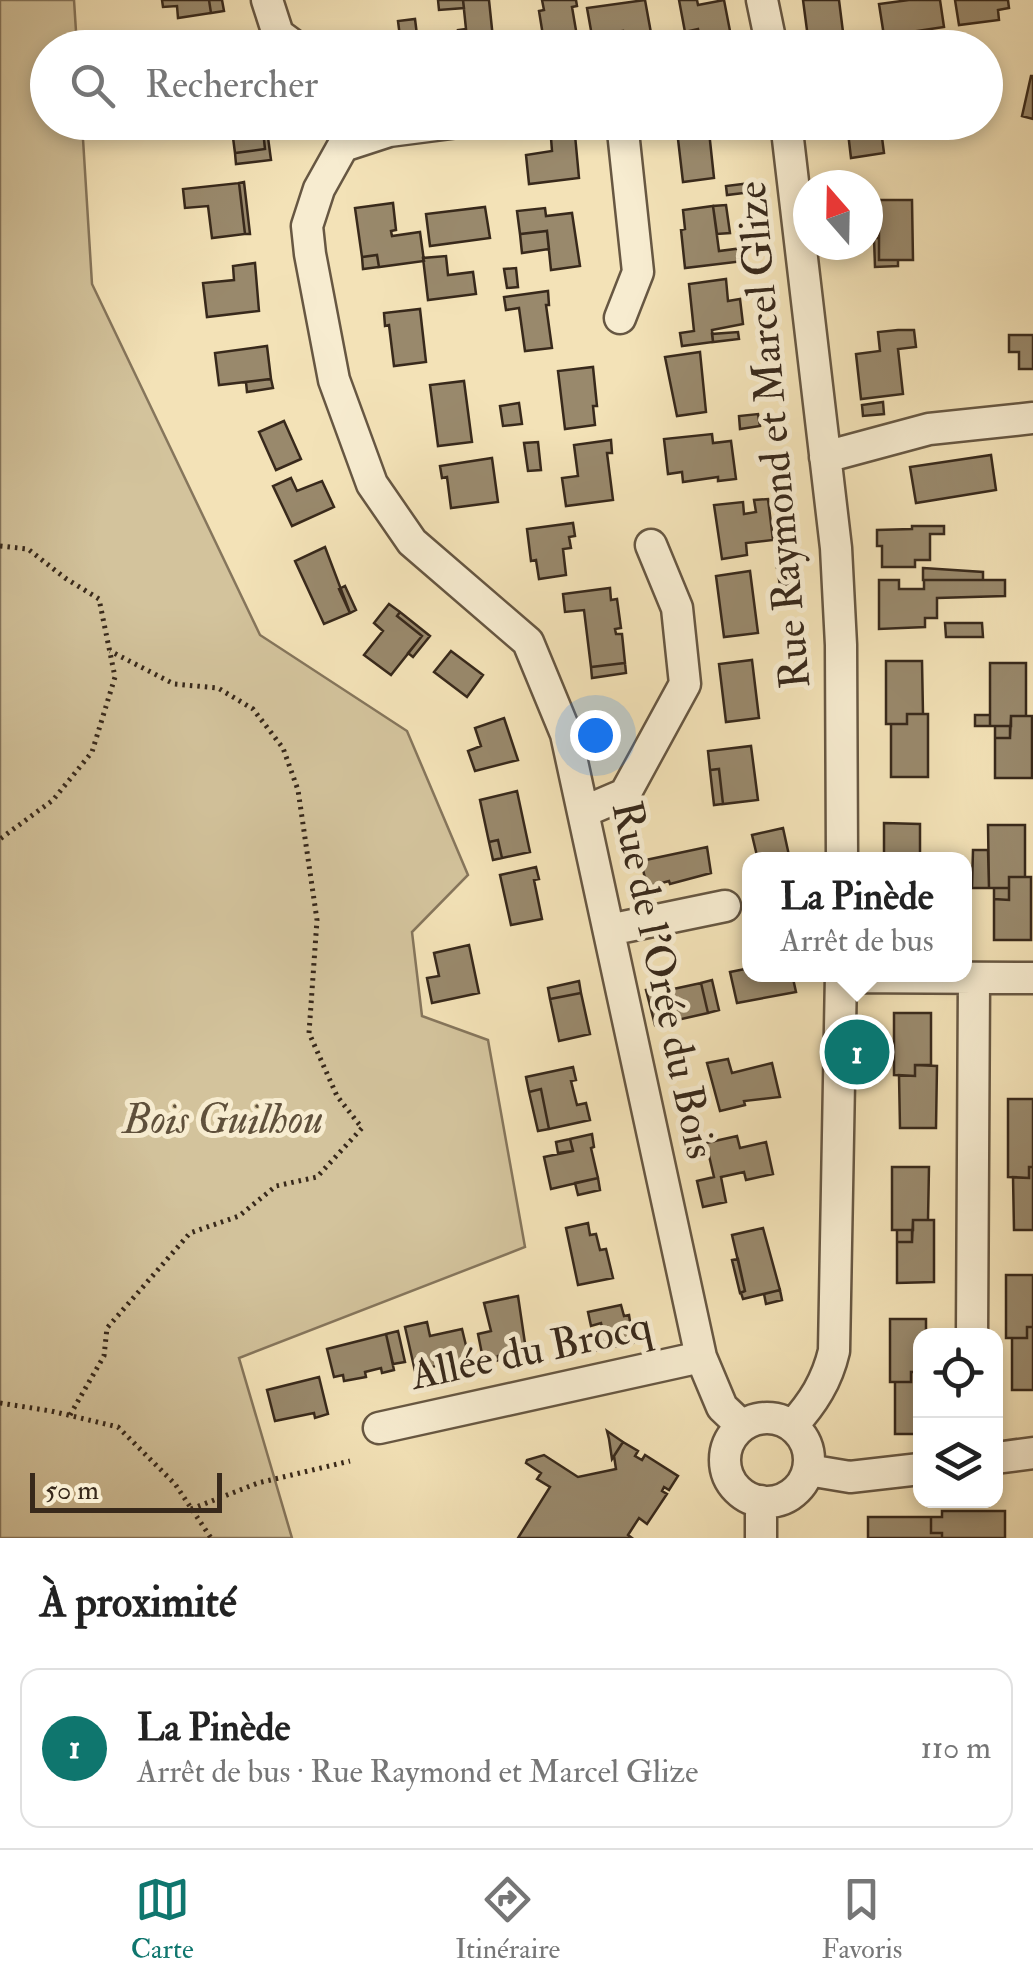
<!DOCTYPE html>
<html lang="fr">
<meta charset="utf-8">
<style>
body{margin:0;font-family:"IM FELL Double Pica",serif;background:#f2f2f2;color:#222}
.controls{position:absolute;right:30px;bottom:30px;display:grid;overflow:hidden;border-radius:20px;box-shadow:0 5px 15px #0003}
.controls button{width:90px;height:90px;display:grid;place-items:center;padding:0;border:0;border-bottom:2px solid #e0e0e0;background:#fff;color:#222;font:50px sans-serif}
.compass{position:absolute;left:793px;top:170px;width:90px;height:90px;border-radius:50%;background:#fff;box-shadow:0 5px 15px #0003;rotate:340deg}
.scale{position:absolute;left:30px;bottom:25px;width:192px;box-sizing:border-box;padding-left:10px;border:5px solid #38291b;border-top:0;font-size:28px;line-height:35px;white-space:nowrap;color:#38291b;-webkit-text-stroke:8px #f7ecd0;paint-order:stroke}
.you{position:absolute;left:595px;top:735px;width:35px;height:35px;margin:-25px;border:8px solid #fff;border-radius:50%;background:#1a73e8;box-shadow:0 0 0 15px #1a73e833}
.badge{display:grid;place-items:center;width:65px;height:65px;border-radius:50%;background:#0f766e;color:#fff;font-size:32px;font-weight:700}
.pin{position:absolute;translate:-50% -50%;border:5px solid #fff;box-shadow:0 2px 10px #0006}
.popup{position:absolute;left:742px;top:852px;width:230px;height:130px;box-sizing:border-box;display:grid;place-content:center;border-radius:20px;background:#fff;filter:drop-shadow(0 2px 8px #0005);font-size:32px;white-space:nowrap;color:#767676}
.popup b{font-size:38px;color:#222}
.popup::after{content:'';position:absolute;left:50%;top:100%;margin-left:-20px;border:20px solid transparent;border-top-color:#fff}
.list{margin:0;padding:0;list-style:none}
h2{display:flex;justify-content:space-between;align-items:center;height:130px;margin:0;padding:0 40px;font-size:42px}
h2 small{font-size:32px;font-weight:400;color:#767676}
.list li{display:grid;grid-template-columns:65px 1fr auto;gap:30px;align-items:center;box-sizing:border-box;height:160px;margin:0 20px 20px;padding:0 20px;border:2px solid #e0e0e0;border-radius:20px}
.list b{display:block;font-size:38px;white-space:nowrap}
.list p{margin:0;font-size:32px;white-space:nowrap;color:#767676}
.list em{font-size:32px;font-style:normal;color:#767676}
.icon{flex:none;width:55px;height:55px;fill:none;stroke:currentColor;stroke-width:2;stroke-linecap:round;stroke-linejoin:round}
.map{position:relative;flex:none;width:1033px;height:1538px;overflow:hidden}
.search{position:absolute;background:#fff;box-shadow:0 5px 15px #0003;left:30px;right:30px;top:30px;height:110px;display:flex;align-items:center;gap:25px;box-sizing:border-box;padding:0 35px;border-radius:55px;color:#767676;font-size:38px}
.sheet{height:310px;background:#fff}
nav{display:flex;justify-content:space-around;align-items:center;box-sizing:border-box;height:140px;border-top:2px solid #e0e0e0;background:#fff;font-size:28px;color:#767676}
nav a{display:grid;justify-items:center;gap:5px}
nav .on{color:#0f766e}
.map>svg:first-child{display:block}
</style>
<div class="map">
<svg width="1033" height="1538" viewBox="0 0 1033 1538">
<rect width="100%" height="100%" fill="#f3e2b7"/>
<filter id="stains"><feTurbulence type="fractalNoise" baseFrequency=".002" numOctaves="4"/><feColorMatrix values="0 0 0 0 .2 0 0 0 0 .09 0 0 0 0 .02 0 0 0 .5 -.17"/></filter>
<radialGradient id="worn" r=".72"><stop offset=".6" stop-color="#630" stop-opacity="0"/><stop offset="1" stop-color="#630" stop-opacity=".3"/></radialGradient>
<path fill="#d3c39c" stroke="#86765c" stroke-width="2.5" d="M0,0H74L77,47L48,48V122L82,123L92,284L260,635L407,731L468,875L412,932L422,1016L488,1040L525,1247L239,1358L292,1538H0Z"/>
<path fill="#99896c" stroke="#38291b" stroke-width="2.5" d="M162,0H209L211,13L178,18L177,6L163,7Z
M209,0H222L224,11L211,13Z
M438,0H463L464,8L439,10Z
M463,0H489L494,48H460L458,30L466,29Z
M542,0H576L577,6L572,7L579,48H545L539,11L544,10Z
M645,0L651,33L624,37L623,31L592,36L587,8Z
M679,0H697L698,5L724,0L730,31L700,38L698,29L685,32Z
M803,0H839L843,32L808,38Z
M909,0H940L944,27L884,36L879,4Z
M955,0H1008L1009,8L998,10L999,20L959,25Z
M415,19L418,43L430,41L431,48H384L401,45L398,21Z
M212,34L213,48H178L184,47L183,38Z
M1031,76H1033V119L1022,116Z
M231,122H266L267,130H263L265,149L235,153Z
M676,122H708L714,178L683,182Z
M842,122H880L884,153L851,158L847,124Z
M263,130H267L271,160L236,164L235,153L265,149Z
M575,135L579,178L529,184L526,155L552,151L551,138Z
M244,182L250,234H245L239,183Z
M239,183L245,234L212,238L208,206L185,208L183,189Z
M751,183L752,192L727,195L726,186Z
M879,200H912L913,260H879Z
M393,203L396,230L391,231L392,236L420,232L424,261L379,267L377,255L362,257L355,208Z
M726,205L730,233L717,234L713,206Z
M713,206L719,251L743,248L744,261L685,268L681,230L685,229L683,210Z
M485,207L490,238L430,246L426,214Z
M545,208L546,216L572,213L580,266L551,270L547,231L520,234L517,211Z
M547,231L549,249L522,253L520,234Z
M874,238H879V260H898V266L875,267Z
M377,255L379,267L363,269L362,257Z
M446,256L448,275L473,272L476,294L428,300L423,258Z
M255,263L259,311L207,317L203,283L234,280L233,266Z
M516,268L518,287L507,288L504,269Z
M726,279L728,301L740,299L743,324L712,330L713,342L682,346L680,333L694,331L689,284Z
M548,291L549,305H546L552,348L525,351L519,308L506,310L504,297Z
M420,309L426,362L394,366L389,325L385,326L384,313Z
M898,330H914L916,347L898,349L903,394L861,399L856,354L880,351L878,332Z
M738,332L739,339L713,342L712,334Z
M1009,335H1033V369H1019V352H1009Z
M267,346L271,379L219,385L215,353Z
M700,352L706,412L677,416L665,357Z
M593,367L597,406H593L595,425L565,429L558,371Z
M271,379L273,388L247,392L246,382Z
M464,381L472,442L438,446L430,385Z
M883,402L884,414L863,416L862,405Z
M519,403L522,424L503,426L500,406Z
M758,414L760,426L740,429L739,416Z
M284,421L301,459L276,470L259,432Z
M712,434L713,443L731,441L736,479L718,481V477L683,482L682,472L668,474L664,439Z
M611,440L612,453H607L613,500L566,506L562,478L578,476L574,445Z
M538,442L541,470L528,471L524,443Z
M991,455L996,490L916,503L910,467Z
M492,458L498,502L451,508L447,477L442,478L440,466Z
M291,478L297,491L322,481L334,507L292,526L273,486Z
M768,499L773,540L746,543L747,555L722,559L714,505L743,502L744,514L756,512L754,500Z
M573,523L575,536L569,537L571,548L563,549L566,575L539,579L536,560L531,561L527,529Z
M912,526H944V534H930V560H915V567H882V546H877V530L912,529Z
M325,547L350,613L324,624L295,561Z
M794,566L797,583L780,585L777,568Z
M923,568L983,572V580H923Z
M750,571L758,633L724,637L716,576Z
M879,580H899V589H924V580H1005V596L937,598V618H925V627L879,629Z
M345,586L356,610L350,613L339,589Z
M610,588L611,600L617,599L621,628L615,629L616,634H622L625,663L591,667L584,610L565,612L563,594Z
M389,604L400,612L397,616L422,636L391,675L364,655L383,631L374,623Z
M400,612L430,636L413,657L408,653L422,636L397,616Z
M945,623H982L983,637H946Z
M451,651L483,675L467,697L434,672Z
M752,660L759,718L726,722L719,664Z
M886,661H922L923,714H907V724H886Z
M625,663L626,673L592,678L591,667Z
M990,663H1026V716H1011V726H990Z
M907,714H928V777H891V724H907Z
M975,715H990V726H975Z
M1011,716H1032V778H995V738H1010Z
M504,718L518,760L475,771L468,751L481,746L475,728Z
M995,726H1010V738H995Z
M751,746L758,800L723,804L719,769L710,770L708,751Z
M719,769L723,804L714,805L710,770Z
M517,791L530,852L502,858L498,840L489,842L480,800Z
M884,823L920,824V860H884Z
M988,825H1025V877H1009V888H989Z
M783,828L790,860H758L752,835Z
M498,840L502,858L493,860L489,842Z
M707,847L711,873L670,884L669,881L647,887L641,861Z
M973,850H988L989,888H972Z
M536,867L539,879L534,880L542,919L511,925L500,875Z
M1009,877H1031V940H994V899L1009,900Z
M994,888H1009V900L994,899Z
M469,945L479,993L432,1003L427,978L439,976L434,953Z
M750,968V974H792L796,992L737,1003L730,972Z
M712,980L719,1010L708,1013L701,983Z
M579,981L581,993L550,999L548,988Z
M701,983L708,1013L655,1025L646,990L663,986L664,991Z
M581,993L590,1034L559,1041L550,999Z
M894,1013H931V1065H915V1076L894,1075Z
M728,1059L732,1073L772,1063L780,1097L744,1101L745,1105L720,1111L707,1063Z
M915,1065L937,1066L936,1128H900L899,1075L915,1076Z
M573,1067L576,1080L571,1081L577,1105L586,1103L590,1120L549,1129L541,1089L529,1092L526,1077Z
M541,1089L549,1129L538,1131L529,1092Z
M1008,1099H1033V1167H1029V1178L1008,1177Z
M592,1134L594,1147L591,1148L598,1178L551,1189L544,1157L573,1151L570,1139Z
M737,1136L740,1148L766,1142L773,1174L746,1180L744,1172L721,1177L726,1202L703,1207L697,1181L714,1177L706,1143Z
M570,1139L573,1151L558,1153L556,1142Z
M892,1167H929L928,1220H913V1230H892Z
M1029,1167H1033V1230H1014L1013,1177L1029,1178Z
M598,1178L600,1190L578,1195L575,1183Z
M913,1220H934V1282L897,1283V1242H912Z
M588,1223L590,1235L596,1234L600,1250L606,1249L613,1278L578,1285L566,1228Z
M763,1228L780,1290L743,1299L741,1293L745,1291L732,1235Z
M897,1230H912V1242H897Z
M738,1259L745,1291L740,1293L732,1260Z
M1006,1275H1033V1327H1027V1338H1006Z
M780,1290L782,1300L766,1304L764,1294Z
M518,1296L526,1350L498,1356L499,1360L484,1364L478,1334L491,1331L484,1303Z
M621,1305L624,1316L629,1315L631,1328L636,1327L638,1342L607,1348L601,1323L591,1326L588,1312Z
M890,1319H926V1336H920V1372H911V1382H890Z
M427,1322L430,1336L462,1329L469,1358L415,1371L405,1327Z
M1027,1327H1033V1390H1012V1338H1027Z
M398,1331L405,1362L393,1364L386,1334Z
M386,1334L394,1370L382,1373L381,1368L365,1372L366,1377L344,1381L343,1375L334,1377L327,1349Z
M604,1335L607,1348L591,1352L589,1338Z
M911,1372H920V1434H895V1382H911Z
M319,1377L328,1414L315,1418L314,1413L275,1421L267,1390Z
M607,1431L623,1442L612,1459L609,1439Z
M623,1442L638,1451L635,1456L642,1460L645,1455L678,1476L669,1490L664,1487L662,1491L667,1494L647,1524L639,1518L628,1535L632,1538H518L550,1487L537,1479L541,1473L526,1463L527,1460L544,1455L578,1477L616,1469L614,1456Z
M942,1511H1005V1538H942V1533H931V1517H942Z
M868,1517H931V1533H942V1538H868Z"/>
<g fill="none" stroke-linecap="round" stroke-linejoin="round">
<defs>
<path id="street" d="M267,0L278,34L297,48
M762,0L772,48
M459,122L389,131L343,146L319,189L307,226L310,254L334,380L372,484L412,542L528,642L566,734L701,1357L722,1407L742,1426
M786,122L836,548L841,645L842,860
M620,318L638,272L622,122
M825,457L929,429L1033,418
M583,812L625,794L685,684L677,608L651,545
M609,930L725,906
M841,977L1033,978
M972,1336L974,979
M725 1460a42 42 0 1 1 84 0a42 42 0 1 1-84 0Z
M792,1426C813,1403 827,1381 834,1351L841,974
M379,1428L701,1357
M996,1458L1033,1453
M808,1470L850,1477L920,1469
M761,1538V1501"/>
</defs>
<use href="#street" stroke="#675742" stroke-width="35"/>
<path stroke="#38291b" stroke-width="5" stroke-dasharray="2.5 5" stroke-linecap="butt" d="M0,546L28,549L65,578L99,599L115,677L92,752L53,800L0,839
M0,1403L51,1411L118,1427L175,1484L211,1538
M70,1415L104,1356L107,1328L190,1233L239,1216L276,1186L317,1177L362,1128L337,1096L309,1033L317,920L298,790L283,748L253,709L218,688L174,684L110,651
M191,1509L258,1483L350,1461"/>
<use href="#street" stroke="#f7ecd0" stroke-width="30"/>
</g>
<g text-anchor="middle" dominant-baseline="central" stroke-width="10" stroke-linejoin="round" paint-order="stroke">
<g font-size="42" fill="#38291b" stroke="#f7ecd0">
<text transform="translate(774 435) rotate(-95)">Rue Raymond et Marcel Glize</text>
<text transform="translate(663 980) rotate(78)">Rue de l'Orée du Bois</text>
<text transform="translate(531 1351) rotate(-12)">Allée du Brocq</text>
</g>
<g font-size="42" font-style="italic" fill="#5f503b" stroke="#f7ecd0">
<text x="223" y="1120">Bois Guilhou</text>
</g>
</g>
<rect width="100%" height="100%" filter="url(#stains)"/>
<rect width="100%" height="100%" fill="url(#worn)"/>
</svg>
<div class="controls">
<button><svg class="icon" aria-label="locate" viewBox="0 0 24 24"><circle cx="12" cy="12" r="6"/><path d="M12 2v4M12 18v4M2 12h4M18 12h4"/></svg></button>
<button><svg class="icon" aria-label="layers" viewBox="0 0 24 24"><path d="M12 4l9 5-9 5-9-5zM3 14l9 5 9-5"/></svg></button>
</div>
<svg class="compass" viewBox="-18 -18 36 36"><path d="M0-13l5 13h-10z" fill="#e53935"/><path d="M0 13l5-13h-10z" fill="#767676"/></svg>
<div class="scale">50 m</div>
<div class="you"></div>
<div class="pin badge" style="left:857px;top:1052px">1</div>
<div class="popup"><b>La Pinède</b>Arrêt de bus</div>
<div class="search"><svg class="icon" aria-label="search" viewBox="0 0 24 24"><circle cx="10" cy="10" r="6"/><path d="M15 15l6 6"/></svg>Rechercher</div>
</div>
<section class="sheet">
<h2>À proximité<small></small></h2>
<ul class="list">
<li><span class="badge">1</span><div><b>La Pinède</b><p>Arrêt de bus · Rue Raymond et Marcel Glize</p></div><em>110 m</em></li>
</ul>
</section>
<nav>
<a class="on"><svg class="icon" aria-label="map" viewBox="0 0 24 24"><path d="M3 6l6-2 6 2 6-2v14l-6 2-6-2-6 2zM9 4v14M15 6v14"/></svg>Carte</a>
<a><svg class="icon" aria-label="directions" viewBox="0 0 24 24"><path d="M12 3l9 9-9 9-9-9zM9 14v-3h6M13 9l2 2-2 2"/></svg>Itinéraire</a>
<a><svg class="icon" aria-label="saved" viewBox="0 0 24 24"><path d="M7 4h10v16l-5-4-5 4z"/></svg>Favoris</a>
</nav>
